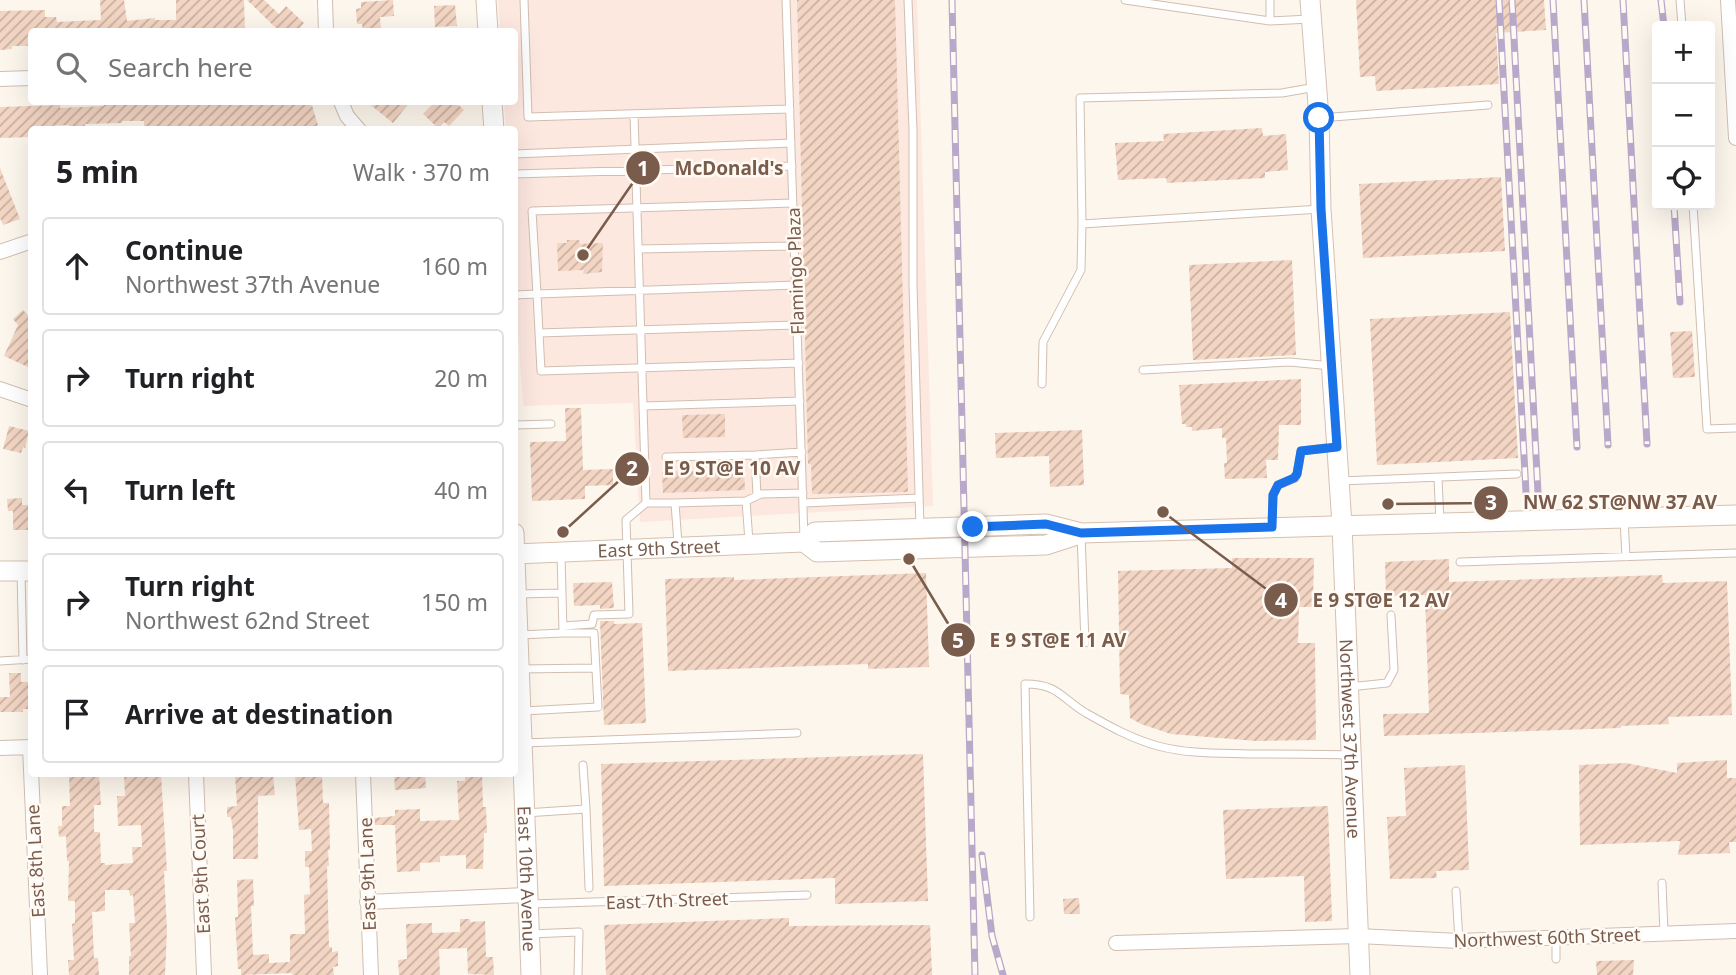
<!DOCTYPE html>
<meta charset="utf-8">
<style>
body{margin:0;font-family:"Noto Sans",sans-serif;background:#f2f2f2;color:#202124}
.controls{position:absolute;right:21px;top:21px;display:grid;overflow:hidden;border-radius:7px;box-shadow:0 7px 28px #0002}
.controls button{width:63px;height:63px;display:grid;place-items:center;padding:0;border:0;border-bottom:2px solid #e0e0e0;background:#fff;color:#202124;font:35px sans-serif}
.stop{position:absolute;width:21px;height:21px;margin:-16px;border:5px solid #1a73e8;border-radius:50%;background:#fff}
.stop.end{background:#1a73e8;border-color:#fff;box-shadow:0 2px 7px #0008}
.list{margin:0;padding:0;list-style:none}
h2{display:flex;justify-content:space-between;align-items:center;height:91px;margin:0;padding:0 28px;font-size:30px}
h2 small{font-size:23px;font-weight:400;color:#757577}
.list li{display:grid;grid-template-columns:46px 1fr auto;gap:21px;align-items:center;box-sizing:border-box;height:98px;margin:0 14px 14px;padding:0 14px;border:2px solid #e0e0e0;border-radius:7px}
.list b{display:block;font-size:26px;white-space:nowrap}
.list p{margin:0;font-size:23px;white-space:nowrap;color:#757577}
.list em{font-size:23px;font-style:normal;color:#757577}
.icon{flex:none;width:38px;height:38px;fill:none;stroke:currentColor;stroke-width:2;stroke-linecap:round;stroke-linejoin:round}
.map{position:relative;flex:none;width:1736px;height:975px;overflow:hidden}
.search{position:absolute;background:#fff;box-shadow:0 7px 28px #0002;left:28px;top:28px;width:490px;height:77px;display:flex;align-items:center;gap:18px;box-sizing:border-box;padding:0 24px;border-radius:7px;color:#757577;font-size:26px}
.panel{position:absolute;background:#fff;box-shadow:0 7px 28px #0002;left:28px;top:126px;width:490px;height:651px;border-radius:7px}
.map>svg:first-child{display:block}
</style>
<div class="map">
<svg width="1736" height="975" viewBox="0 0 1736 975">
<defs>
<pattern id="building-hatch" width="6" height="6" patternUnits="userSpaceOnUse" patternTransform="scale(1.75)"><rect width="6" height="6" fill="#f3d5c3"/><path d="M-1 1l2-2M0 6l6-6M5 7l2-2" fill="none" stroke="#cab0a1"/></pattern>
</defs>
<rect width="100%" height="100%" fill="#fdf6ec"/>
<path fill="#fde8e0" d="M498,0H917L933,506L640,522L633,403L523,406L514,274V130L506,129L504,102H514V32L500,31Z"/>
<path fill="url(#building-hatch)" d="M100,0H124L127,21L155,18V20H176V0H244L245,32H32V46H12V49L0,50V11L45,10V17H56L57,22L101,20Z
M247,0H264L279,14L286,6L304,23L296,32H280Z
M393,0L394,16L380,17L381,30L363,31L362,24H357L356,9L361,8V2Z
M797,0H895L908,492L812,494L811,464H808Z
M1356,0H1544L1546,30L1496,33L1499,84L1376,91L1375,76L1360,77Z
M455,5L457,26L435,27L434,6Z
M104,102H124V104L311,102L318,125L308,130H253V127L144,130V121H122V123L85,124V130H70L69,125L48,126V130H32V137L0,138V107L60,105V108L104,106Z
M367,102H410L393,123Z
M435,102H455L464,110L449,126L444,122L438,128L423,114Z
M1262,128L1263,136L1286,134L1288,170L1265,172V178L1167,183L1166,178L1118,180L1115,143L1164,141L1163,134Z
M0,168L20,219L3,225L0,218Z
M1501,177L1505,251L1363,258L1359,184Z
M567,240H579L580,244L603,243L602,272L583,274L584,270L558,271L557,243H567Z
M1292,260L1296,355L1193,360L1189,265Z
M23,310L32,319V359L28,367L4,356L18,325L13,319Z
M1510,312L1518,458L1377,465L1370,319Z
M1692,331L1695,377L1673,378L1670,332Z
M1301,379V425H1279L1278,460H1266L1267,478L1225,479L1224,463H1227L1226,438H1222V428L1192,431V427H1186V424H1182L1179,385Z
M565,408H581L583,470L613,469V485L585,486V499L532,501L530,442L566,441Z
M725,414V437L683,438L682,415Z
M9,426L29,431L25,448L23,447L21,453L3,449Z
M1082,430L1084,485L1050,487L1049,456L996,458L995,433Z
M744,469L745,490L663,493L662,472Z
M22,498V505H32V530H13V511H8L7,499Z
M1232,558H1314L1313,607H1299L1298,643H1315L1316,740L1256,741L1171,734L1141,724L1130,718L1129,695L1120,694L1118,571L1232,568Z
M1449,559V582L1662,575L1663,583L1727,581L1732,715L1668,717L1669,724L1621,726V728L1384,736L1383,714L1429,713L1425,595L1386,596L1385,562Z
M926,573L929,667L868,669V664L668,671L665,579L734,577V580Z
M612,582L614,608L600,609V605L574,606L573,583Z
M600,621H614V624L642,623L646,723L604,725Z
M9,673H21V682H32V709H23V712H0V697H10Z
M923,754L928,901L835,904V878L604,886L601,764Z
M1727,760V778H1736V842H1729L1730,853L1678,855L1680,841L1580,845L1579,765L1626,763L1677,773V763Z
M1465,765L1469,870L1436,871L1437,878L1390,879L1387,817L1406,816L1404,768Z
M69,774H99L101,805H94V832H100L101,863H105V865L133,863L132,847H142L141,825L118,826L117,796H125L124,774H161L167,871H164L167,930L165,975H129V956H131L129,923H135L133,895L130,896L129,890H105V911L92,912L94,958H98L99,975H69L68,960H74L72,924L75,923V901H68L69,861H67L66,836L59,837L58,826H62V806H70Z
M235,774H273L275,795L258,796V859H233V831L231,817H227V807L237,806Z
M295,774H322L323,803H329L330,850H328L329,866H327L329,947H332V952L338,951V966L333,967L334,975H293L292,973L241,975V969H238L235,917H238L237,880L253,879L254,906H251L253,955L269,954V963L290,962V934H305L304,895L310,894L309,867H305V851H312L311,829L299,830Z
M394,774H425L426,788L395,790Z
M465,774H482L483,807H486L487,833H484L483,869H466V855L440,856V862L420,863V871L397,872L395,825H375L374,818L395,816V810L420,809V821L459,820L457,781H465Z
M1328,806L1332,921L1305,922L1304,876L1226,879L1223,810Z
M1079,898L1080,914H1064L1063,899Z
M789,918V926L930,925L932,975H606L604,925Z
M460,919H470V922L485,921L486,957H493L494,975L468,974L467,948L439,949L440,975H399L398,960L407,959L406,924L432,923V933L460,932Z
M1634,960L1633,975H1597L1596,961Z"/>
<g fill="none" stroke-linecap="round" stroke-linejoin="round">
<defs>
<path id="lane" d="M524,0L528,117L790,109
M786,0L804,538
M908,0L913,130V285L920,528
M1125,0L1270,21
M1270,0V21L1310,19
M1680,0L1682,26
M1316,87L1282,93L1080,98L1082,224L1321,209
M634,114L646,503H675
M1320,118L1488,105
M514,154L791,143
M514,174L792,166
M793,203L532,211L537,294L796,285
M1693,205L1707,429L1736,428
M639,249L794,246
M514,295L537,294L539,333L797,325
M539,333L541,371L799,363
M1143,370L1290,362L1331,366
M1042,384L1043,342L1081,270L1082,224
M643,406L800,401
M514,425L551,424
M666,457L755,455
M1438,478L1440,523
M1340,481L1517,474
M757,496L755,455L802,452
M746,501L761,494L803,493
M804,503L919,498
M1624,519L1626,557
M1272,527L1273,495L1278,485L1295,478L1297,474L1301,451L1334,447
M1081,534L1085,643
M678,544L675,503L746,501L749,541
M561,555L562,593
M1460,562L1736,553
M21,572L23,660
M518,594L562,593L563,633H594L598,707L523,711
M563,626L592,624L594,615L629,614L626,520L646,503
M519,635L563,633
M0,661L32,659
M520,669L596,668
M1349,687L1387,683L1394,670L1391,615
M523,743L797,733
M583,765L586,809
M525,813L586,809L589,888
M1662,883L1664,933
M1456,891L1459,941
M531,904L807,895
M1030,917L1025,684C1058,684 1060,697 1086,713C1109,726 1132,739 1158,746C1188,754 1218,753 1249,754C1283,754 1317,754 1350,755
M530,934L579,932L578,975
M1556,938V959"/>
<path id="street" d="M325,0L326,32
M1728,0L1736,138
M0,79L32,78
M341,102L347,116L359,130
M0,252L32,241
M0,389L32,400
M30,747L40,975
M0,748L32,747
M196,774L204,975
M363,774L371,975
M367,902L527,895
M1116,943L1358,936L1459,941L1736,931"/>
<g id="secondary">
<path d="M486,0L488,32"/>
<path id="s1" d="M1310,0L1319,118L1321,209L1342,525L1360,975"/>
<path d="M492,102L494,130"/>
<path id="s2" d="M514,533L531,975"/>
<path d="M804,542L817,552L1046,545L1080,534"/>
<path id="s3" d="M514,554L804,542L815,532L1046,524L1081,533L1736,515"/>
<path d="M0,571H32"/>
</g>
</defs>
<use href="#lane" stroke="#d1beb0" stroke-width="9"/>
<use href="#street" stroke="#d1beb0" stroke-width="16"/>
<use href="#secondary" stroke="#d6c0b0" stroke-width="21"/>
<use href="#lane" stroke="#fff" stroke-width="7"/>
<use href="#street" stroke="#fff" stroke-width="14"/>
<use href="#secondary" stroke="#fff" stroke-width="19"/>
<defs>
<path id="rail" d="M952,0L975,975
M1499,0L1526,492
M1512,0L1538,493
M1553,0L1577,447
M1584,0L1608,445
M1623,0L1647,444
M1661,0L1664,26
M1674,205L1680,302
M982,855L992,936L1003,975"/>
</defs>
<use href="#rail" stroke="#b9a8c9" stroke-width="7"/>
<use href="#rail" stroke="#fffaf3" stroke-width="4.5" stroke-dasharray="13" stroke-linecap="butt"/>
</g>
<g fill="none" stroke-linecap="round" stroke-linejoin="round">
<path stroke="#1a73e8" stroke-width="9" d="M973,527L1046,524L1081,533L1272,527L1273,495L1278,485L1294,478L1297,474L1301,451L1337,447L1321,209L1319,118"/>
</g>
<g text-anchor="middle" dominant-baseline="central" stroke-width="5" stroke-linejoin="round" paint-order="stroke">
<g font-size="18" fill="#7a5c4d" stroke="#fffaf3">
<text transform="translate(795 271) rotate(-92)">Flamingo Plaza</text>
<text stroke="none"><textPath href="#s3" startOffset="145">East 9th Street</textPath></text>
<text stroke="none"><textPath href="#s1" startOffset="740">Northwest 37th Avenue</textPath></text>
<text transform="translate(35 861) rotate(-93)">East 8th Lane</text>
<text transform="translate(200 874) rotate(-93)">East 9th Court</text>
<text transform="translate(367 874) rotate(-92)">East 9th Lane</text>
<text stroke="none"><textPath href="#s2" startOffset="346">East 10th Avenue</textPath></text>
<text transform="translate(667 900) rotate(-2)">East 7th Street</text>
<text transform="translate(1547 937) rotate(-2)">Northwest 60th Street</text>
</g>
</g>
<path fill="none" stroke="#7a5c4d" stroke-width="2.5" d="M583 255L643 168M563 532L632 469M1388 504L1491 503M1163 512L1281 600M909 559L958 640"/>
<g fill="#7a5c4d" stroke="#fffaf3" stroke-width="2.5">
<circle cx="583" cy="255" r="7"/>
<circle cx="563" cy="532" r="7"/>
<circle cx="1388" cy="504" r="7"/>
<circle cx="1163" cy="512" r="7"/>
<circle cx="909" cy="559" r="7"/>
<circle cx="643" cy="168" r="18"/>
<circle cx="632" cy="469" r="18"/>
<circle cx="1491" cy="503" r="18"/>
<circle cx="1281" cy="600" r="18"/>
<circle cx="958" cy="640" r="18"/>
</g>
<g font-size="21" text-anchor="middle" font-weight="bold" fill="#fff">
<text x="643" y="176">1</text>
<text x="632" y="476">2</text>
<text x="1491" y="510">3</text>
<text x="1281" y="608">4</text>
<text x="958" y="648">5</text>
</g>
<g font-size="19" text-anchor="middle" font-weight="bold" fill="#7a5c4d" stroke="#fffaf3" stroke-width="5" stroke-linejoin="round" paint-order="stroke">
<text x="729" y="175">McDonald's</text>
<text x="732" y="475">E 9 ST@E 10 AV</text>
<text x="1620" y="509">NW 62 ST@NW 37 AV</text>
<text x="1381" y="607">E 9 ST@E 12 AV</text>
<text x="1058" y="647">E 9 ST@E 11 AV</text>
</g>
</svg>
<div class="controls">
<button>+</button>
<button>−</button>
<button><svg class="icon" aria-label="locate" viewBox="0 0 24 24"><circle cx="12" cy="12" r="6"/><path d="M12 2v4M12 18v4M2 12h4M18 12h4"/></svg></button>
</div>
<div class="stop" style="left:1319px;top:118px"></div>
<div class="stop end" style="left:973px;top:527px"></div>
<div class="search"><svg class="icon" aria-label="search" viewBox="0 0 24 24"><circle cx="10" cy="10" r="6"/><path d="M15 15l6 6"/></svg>Search here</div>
<section class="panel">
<h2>5 min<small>Walk · 370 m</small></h2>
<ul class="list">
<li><svg class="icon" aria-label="ahead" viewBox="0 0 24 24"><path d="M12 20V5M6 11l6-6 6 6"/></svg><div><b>Continue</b><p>Northwest 37th Avenue</p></div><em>160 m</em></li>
<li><svg class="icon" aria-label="right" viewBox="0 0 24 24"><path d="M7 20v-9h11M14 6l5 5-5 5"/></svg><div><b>Turn right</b></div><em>20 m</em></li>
<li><svg class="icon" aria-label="left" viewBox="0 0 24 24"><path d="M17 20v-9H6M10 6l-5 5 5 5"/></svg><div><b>Turn left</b></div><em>40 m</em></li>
<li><svg class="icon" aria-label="right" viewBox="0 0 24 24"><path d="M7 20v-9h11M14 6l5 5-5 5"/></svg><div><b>Turn right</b><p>Northwest 62nd Street</p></div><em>150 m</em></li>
<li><svg class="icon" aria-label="arrive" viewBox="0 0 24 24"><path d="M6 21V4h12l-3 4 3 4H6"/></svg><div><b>Arrive at destination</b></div></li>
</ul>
</section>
</div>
